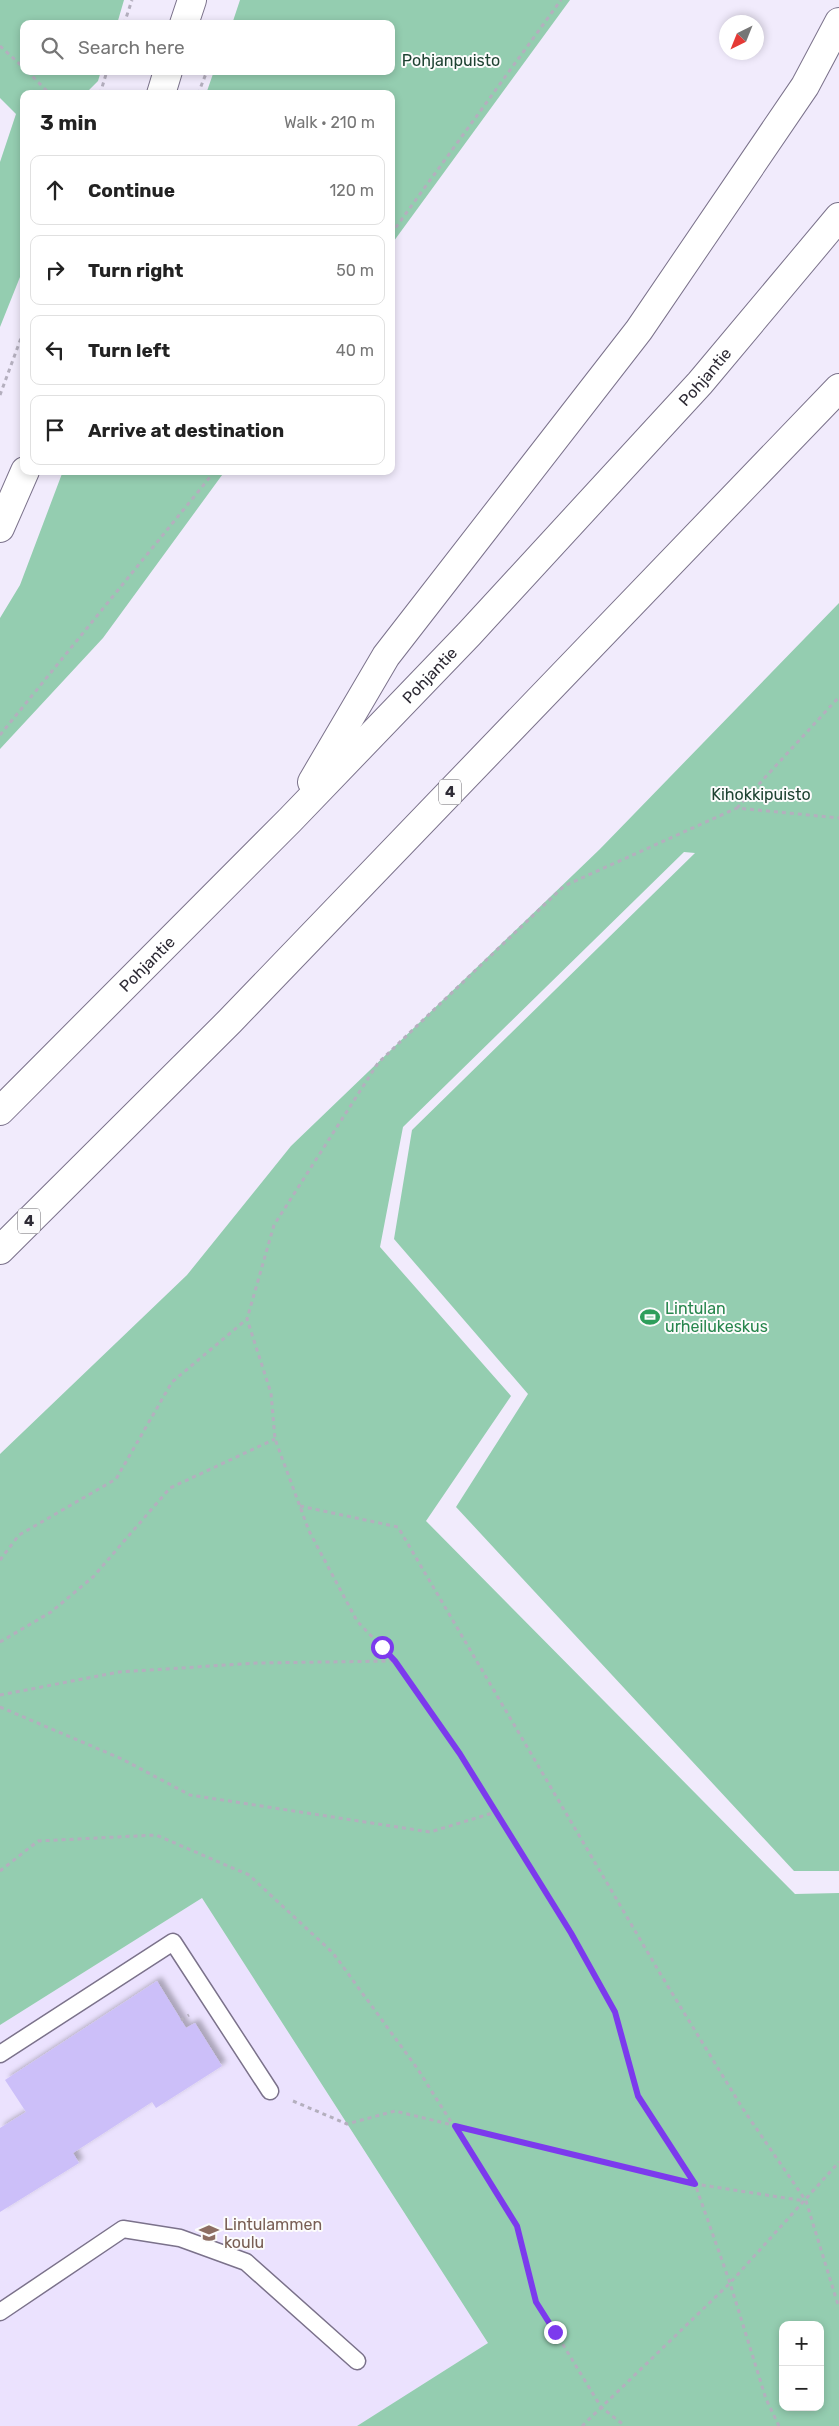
<!DOCTYPE html>
<meta charset="utf-8">
<style>
body{margin:0;font-family:Rubik,sans-serif;background:#f6f6f6;color:#222}
.controls{position:absolute;right:15px;bottom:15px;display:grid;overflow:hidden;border-radius:10px;box-shadow:0 2px 8px #0003}
.controls button{width:45px;height:45px;display:grid;place-items:center;padding:0;border:0;border-bottom:1px solid #e0e0e0;background:#fff;color:#222;font:25px sans-serif}
.compass{position:absolute;left:719px;top:15px;width:45px;height:45px;border-radius:50%;background:#fff;box-shadow:0 2px 8px #0003;rotate:223deg}
.stop{position:absolute;width:15px;height:15px;margin:-11px;border:4px solid #7c3aed;border-radius:50%;background:#fff}
.stop.end{background:#7c3aed;border-color:#fff;box-shadow:0 1px 5px #0008}
.list{margin:0;padding:0;list-style:none}
h2{display:flex;justify-content:space-between;align-items:center;height:65px;margin:0;padding:0 20px;font-size:21px}
h2 small{font-size:16px;font-weight:400;color:#767676}
.list li{display:grid;grid-template-columns:32px 1fr auto;gap:15px;align-items:center;box-sizing:border-box;height:70px;margin:0 10px 10px;padding:0 10px;border:1px solid #e0e0e0;border-radius:10px}
.list b{display:block;font-size:19px;white-space:nowrap}
.list em{font-size:16px;font-style:normal;color:#767676}
.icon{flex:none;width:28px;height:28px;fill:none;stroke:currentColor;stroke-width:2;stroke-linecap:round;stroke-linejoin:round}
.map{position:relative;flex:none;width:839px;height:2426px;overflow:hidden}
.search{position:absolute;background:#fff;box-shadow:0 2px 8px #0003;left:20px;top:20px;width:375px;height:55px;display:flex;align-items:center;gap:12px;box-sizing:border-box;padding:0 18px;border-radius:10px;color:#767676;font-size:19px}
.panel{position:absolute;background:#fff;box-shadow:0 2px 8px #0003;left:20px;top:90px;width:375px;height:385px;border-radius:10px}
.map>svg:first-child{display:block}
</style>
<div class="map">
<svg width="839" height="2426" viewBox="0 0 839 2426">
<defs>
<filter id="shadow"><feDropShadow dx="4.5" dy="-4.5" stdDeviation="2.5" flood-color="#0004"/></filter>
</defs>
<rect width="100%" height="100%" fill="#f1ebfc"/>
<path fill="#ebe2fe" d="M202,1898L488,2343L357,2426H0V2025Z"/>
<path fill="#94cdb0" fill-rule="evenodd" d="M0,0H124L117,24H24V71H101L98,81L85,94H24V267L0,327V162L16,114L0,98Z
M240,0H570L391,245V94H206L214,71H391V24H232Z
M63,471H225L103,638L0,749V618L20,585Z
M839,603V1871H794L456,1507L528,1394L394,1239L412,1130L695,853L684,852L403,1127L380,1247L511,1396L426,1521L795,1894L839,1893V2426H357L488,2343L202,1898L0,2025V1454L187,1275L291,1146L600,849ZM783,2325H820V2407H783Z"/>
<path fill="#ccbff9" filter="url(#shadow)" d="M157,1981L186,2028L195,2023L222,2066L156,2108L152,2102L73,2153L79,2163L0,2212V2128L26,2112L5,2080Z"/>
<g fill="none" stroke-linecap="round" stroke-linejoin="round">
<defs>
<path id="service" d="M0,2054L173,1942L270,2091
M0,2312L123,2229L180,2238L246,2262L357,2361"/>
<path id="tertiary" d="M184,24L192,0
M161,94L168,71
M0,528L25,471"/>
<g id="motorway">
<path d="M312,782L386,656L639,330L805,86L839,22"/>
<path id="s1" d="M0,1111L290,820L469,634L700,383L839,217"/>
<path d="M0,1250L230,1021L839,388"/>
</g>
</defs>
<use href="#service" stroke="#7b728b" stroke-width="19"/>
<use href="#tertiary" stroke="#7b728b" stroke-width="30"/>
<use href="#motorway" stroke="#7b728b" stroke-width="30"/>
<path stroke="#b4afbe" stroke-width="3" stroke-dasharray="4 4" stroke-linecap="butt" d="M124,24L132,0
M0,46L24,68
M27,71L50,94
M100,94L107,71
M198,94L207,71
M391,234L561,0
M0,395L24,330
M0,735L215,471
M737,808L839,697
M300,1506L398,1527L661,1975L743,2109L806,2201L839,2308
M0,1560L19,1535L116,1479L172,1382L247,1319
M0,1642L51,1612L93,1577L170,1488L275,1439
M0,1695L119,1672L257,1663L394,1661
M0,1707L122,1759L190,1795L430,1832L496,1812
M0,1871L38,1841L156,1835L249,1875L333,1953L417,2068L517,2226L537,2302L601,2407L625,2426
M181,2020L189,2015
M293,2101L347,2124L395,2111L695,2184L805,2201
M582,2426L730,2283L839,2162
M779,2426L766,2399L730,2283L695,2184L638,2096L615,2012L571,1933L460,1755L395,1661L357,1621L309,1531L275,1439L271,1393L247,1319L274,1225L378,1063L564,886L737,808L839,818"/>
<use href="#service" stroke="#fff" stroke-width="16"/>
<use href="#tertiary" stroke="#fff" stroke-width="28"/>
<use href="#motorway" stroke="#fff" stroke-width="28"/>
</g>
<g fill="none" stroke-linecap="round" stroke-linejoin="round">
<path stroke="#7c3aed" stroke-width="6" d="M382,1647L395,1661L460,1754L571,1933L615,2012L638,2096L695,2184L455,2126L517,2226L536,2302L555,2332"/>
</g>
<defs>
<symbol id="stadium-bare" viewBox="-9 -9 18 18"><path d="M0-5a6.5 5 0 1 0 0 10a6.5 5 0 1 0 0-10ZM-3.5-1.8h7v3.6h-7Z" fill="#2e9e5b" stroke="#fcfcfc" stroke-width="2.5" paint-order="stroke"/></symbol>
<symbol id="school-bare" viewBox="-9 -9 18 18"><path d="M0-5L7-2L0 1L-7-2ZM-4 1L0 2.5L4 1V4Q0 6-4 4Z" fill="#8d6e63" stroke="#fcfcfc" stroke-width="2.5" paint-order="stroke"/></symbol>
</defs>
<g fill-rule="evenodd">
<use href="#stadium-bare" x="636" y="1303" width="28" height="28"/>
<use href="#school-bare" x="195" y="2219" width="28" height="28"/>
</g>
<g text-anchor="middle" dominant-baseline="central" stroke-width="4" stroke-linejoin="round" paint-order="stroke">
<g fill="#fcfcfc" stroke="#6c6a71" stroke-width="1">
<rect x="439" y="779.5" width="22" height="25" rx="4"/>
<rect x="18" y="1208.5" width="22" height="25" rx="4"/>
</g>
<g font-size="15" font-weight="bold" fill="#2e2b35">
<text x="450" y="792">4</text>
<text x="29" y="1221">4</text>
</g>
<g font-size="16" fill="#1e4332" stroke="#fcfcfc">
<text x="451" y="60">Pohjanpuisto</text>
<text x="761" y="794">Kihokkipuisto</text>
</g>
<g font-size="16" fill="#2e2b35" stroke="#fcfcfc">
<text stroke="none"><textPath href="#s1" startOffset="1018">Pohjantie</textPath></text>
<text stroke="none"><textPath href="#s1" startOffset="612">Pohjantie</textPath></text>
<text stroke="none"><textPath href="#s1" startOffset="208">Pohjantie</textPath></text>
</g>
<g font-size="16" fill="#27864d" stroke="#fcfcfc" text-anchor="start">
<text x="665" y="1308">Lintulan<tspan x="665" dy="18">urheilukeskus</tspan></text>
</g>
<g font-size="16" fill="#785e54" stroke="#fcfcfc" text-anchor="start">
<text x="224" y="2224">Lintulammen<tspan x="224" dy="18">koulu</tspan></text>
</g>
</g>
</svg>
<div class="controls">
<button>+</button>
<button>−</button>
</div>
<svg class="compass" viewBox="-18 -18 36 36"><path d="M0-13l5 13h-10z" fill="#e53935"/><path d="M0 13l5-13h-10z" fill="#767676"/></svg>
<div class="stop" style="left:382px;top:1647px"></div>
<div class="stop end" style="left:555px;top:2332px"></div>
<div class="search"><svg class="icon" aria-label="search" viewBox="0 0 24 24"><circle cx="10" cy="10" r="6"/><path d="M15 15l6 6"/></svg>Search here</div>
<section class="panel">
<h2>3 min<small>Walk · 210 m</small></h2>
<ul class="list">
<li><svg class="icon" aria-label="ahead" viewBox="0 0 24 24"><path d="M12 20V5M6 11l6-6 6 6"/></svg><div><b>Continue</b></div><em>120 m</em></li>
<li><svg class="icon" aria-label="right" viewBox="0 0 24 24"><path d="M7 20v-9h11M14 6l5 5-5 5"/></svg><div><b>Turn right</b></div><em>50 m</em></li>
<li><svg class="icon" aria-label="left" viewBox="0 0 24 24"><path d="M17 20v-9H6M10 6l-5 5 5 5"/></svg><div><b>Turn left</b></div><em>40 m</em></li>
<li><svg class="icon" aria-label="arrive" viewBox="0 0 24 24"><path d="M6 21V4h12l-3 4 3 4H6"/></svg><div><b>Arrive at destination</b></div></li>
</ul>
</section>
</div>
